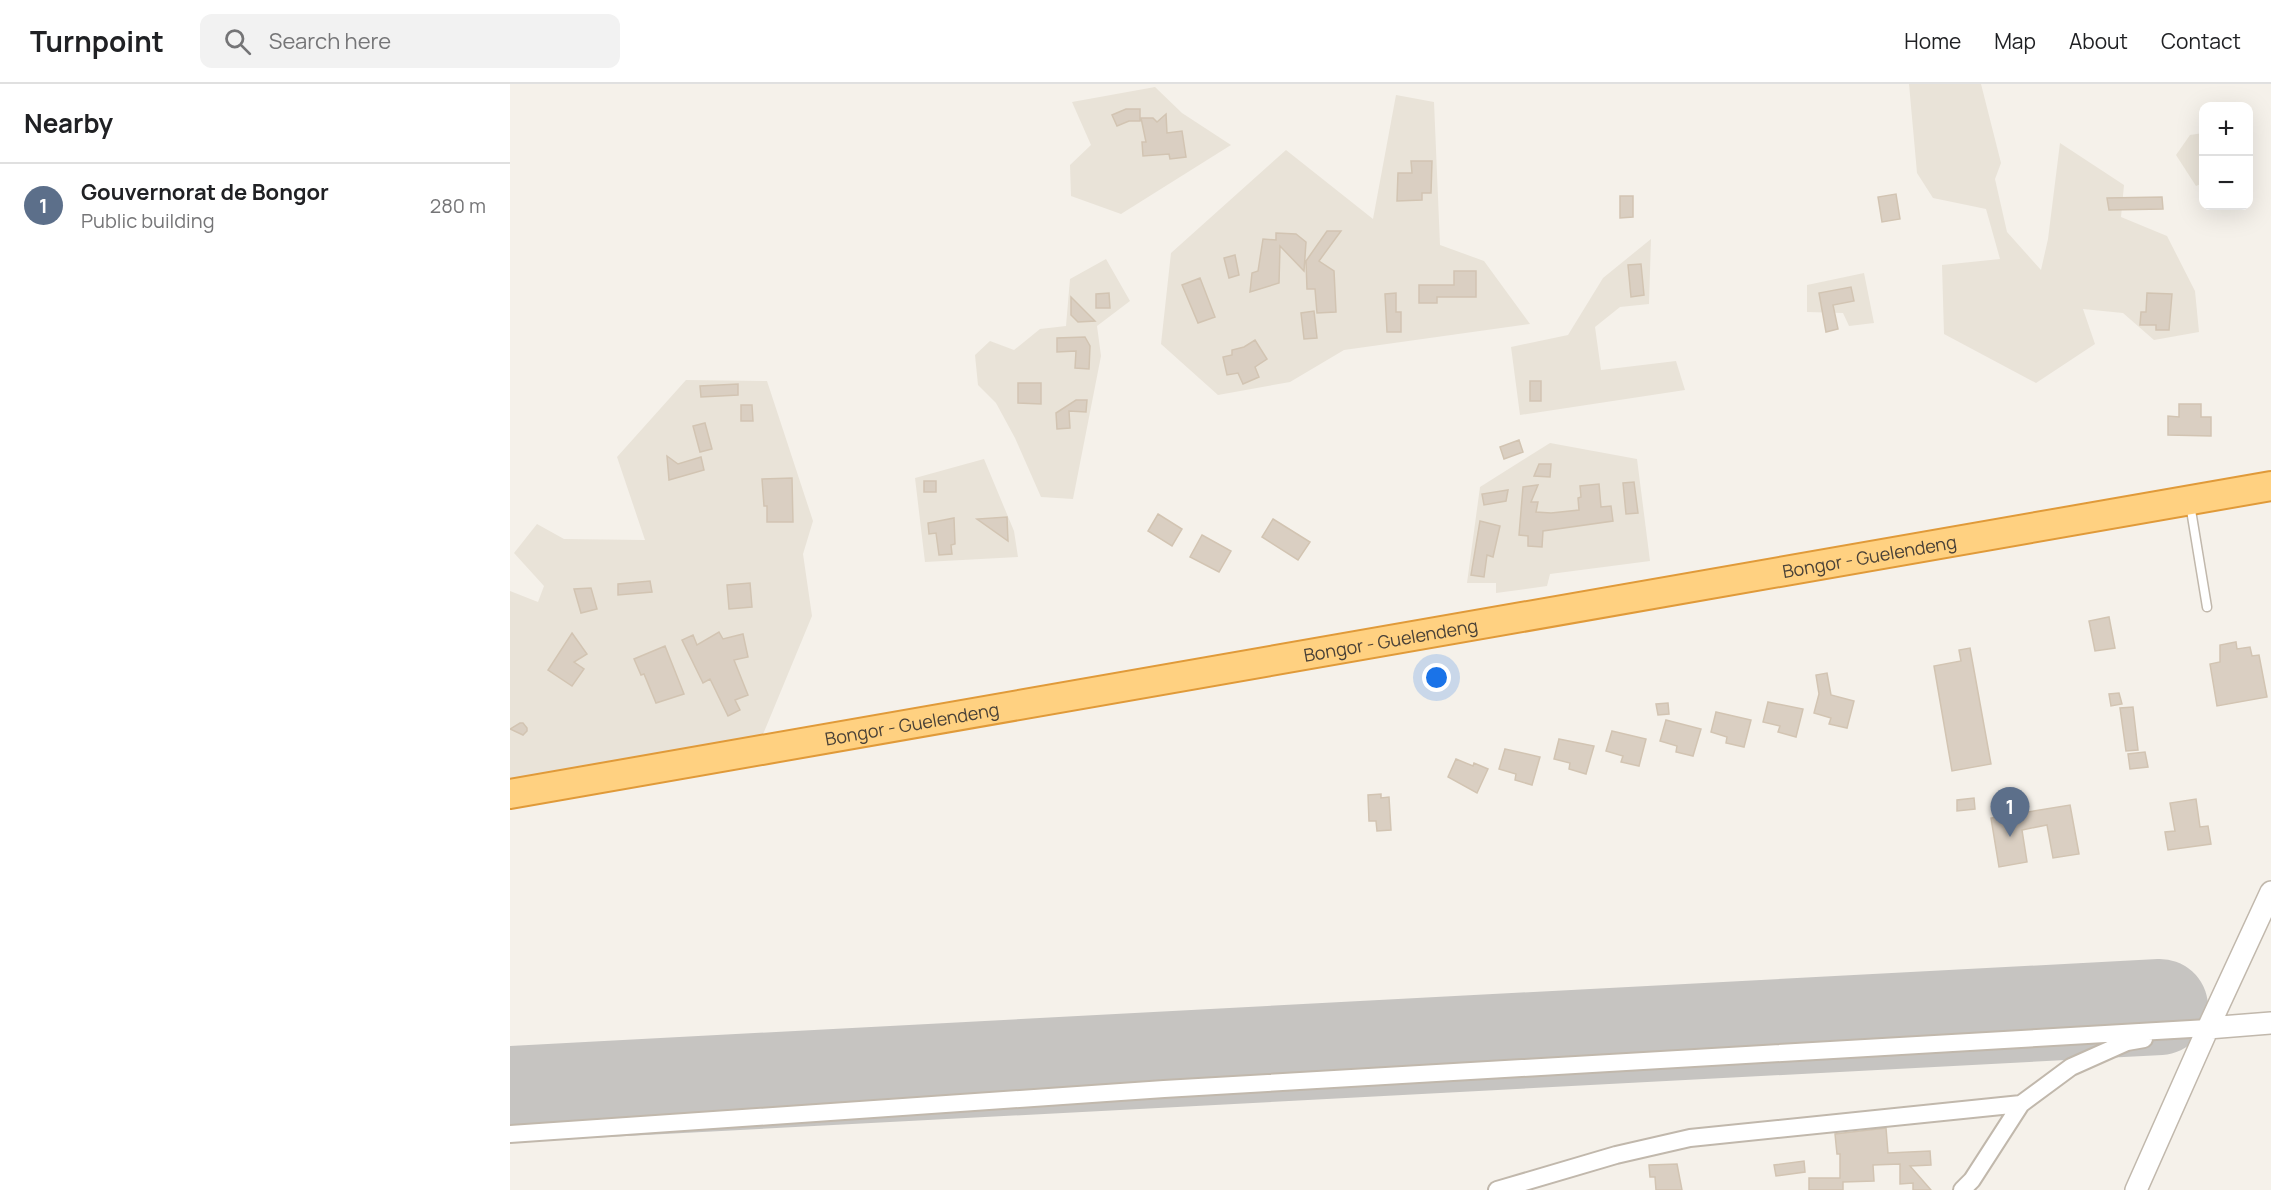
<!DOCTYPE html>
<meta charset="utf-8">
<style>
body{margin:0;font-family:Manrope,sans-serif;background:#f2f2f2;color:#202124}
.controls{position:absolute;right:18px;top:18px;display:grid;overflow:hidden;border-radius:12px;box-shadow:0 6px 24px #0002}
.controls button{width:54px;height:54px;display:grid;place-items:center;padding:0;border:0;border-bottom:2px solid #e0e0e0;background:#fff;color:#202124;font:30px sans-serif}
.you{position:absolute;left:927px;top:594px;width:21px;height:21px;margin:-15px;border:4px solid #fff;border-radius:50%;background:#1a73e8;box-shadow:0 0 0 9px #1a73e833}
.badge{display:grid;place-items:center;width:39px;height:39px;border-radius:50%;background:#b45309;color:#fff;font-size:20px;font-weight:700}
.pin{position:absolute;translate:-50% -50px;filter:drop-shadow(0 2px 3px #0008)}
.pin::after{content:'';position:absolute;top:32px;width:21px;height:18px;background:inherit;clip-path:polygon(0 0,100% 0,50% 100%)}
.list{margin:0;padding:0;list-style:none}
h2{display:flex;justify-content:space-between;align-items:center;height:78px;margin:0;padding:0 24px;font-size:26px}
h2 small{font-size:20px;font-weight:400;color:#757577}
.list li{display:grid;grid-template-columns:39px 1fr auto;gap:18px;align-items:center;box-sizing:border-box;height:84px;padding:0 24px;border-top:2px solid #e0e0e0}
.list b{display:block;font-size:22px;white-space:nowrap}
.list p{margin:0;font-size:20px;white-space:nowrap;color:#757577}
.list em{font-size:20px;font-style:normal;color:#757577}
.icon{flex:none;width:33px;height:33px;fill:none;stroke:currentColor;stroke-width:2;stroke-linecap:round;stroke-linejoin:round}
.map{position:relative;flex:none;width:1761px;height:1106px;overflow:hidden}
header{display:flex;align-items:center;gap:36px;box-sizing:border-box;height:84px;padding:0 30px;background:#fff;border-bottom:2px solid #e0e0e0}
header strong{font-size:28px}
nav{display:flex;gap:33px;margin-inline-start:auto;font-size:21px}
.search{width:420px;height:54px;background:#f2f2f2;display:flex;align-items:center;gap:15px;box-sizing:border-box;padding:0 21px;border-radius:12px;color:#757577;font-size:22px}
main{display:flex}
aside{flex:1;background:#fff}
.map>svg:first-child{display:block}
</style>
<header>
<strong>Turnpoint</strong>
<div class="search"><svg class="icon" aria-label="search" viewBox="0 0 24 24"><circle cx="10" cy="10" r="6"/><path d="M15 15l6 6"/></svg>Search here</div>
<nav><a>Home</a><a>Map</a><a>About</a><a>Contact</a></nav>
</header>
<main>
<aside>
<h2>Nearby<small></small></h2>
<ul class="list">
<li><span class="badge" style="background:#5c6f8a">1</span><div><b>Gouvernorat de Bongor</b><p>Public building</p></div><em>280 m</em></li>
</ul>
</aside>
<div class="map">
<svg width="1761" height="1106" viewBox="0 0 1761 1106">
<rect width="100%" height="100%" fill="#f5f1ea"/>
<path fill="#e9e3d8" d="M1399,0H1471L1491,79L1485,95L1497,148L1531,186L1538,155L1550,59L1614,101L1611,133L1657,152L1685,207L1689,248L1644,256L1613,229L1573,225L1585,260L1526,299L1434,250L1432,181L1490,175L1476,125L1423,114L1407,89Z
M645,3L672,29L721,61L611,130L561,112L560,81L581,61L562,18Z
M886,11L924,18L930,161L974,177L1020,240L834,266L780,298L708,311L651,260L661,169L776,66L863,135Z
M1693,49V99L1686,102L1666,71L1680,51Z
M1141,155L1139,220L1110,223L1085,243L1091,286L1166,277L1175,306L1010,331L1001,263L1058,251L1093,194Z
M596,175L620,217L587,242L591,272L563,415L531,413L505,354L486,319L468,301L465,271L480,257L504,266L530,245L556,242L560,195Z
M1354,189L1364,239L1339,242L1333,229L1297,228V201Z
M176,296L257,297L303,437L293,470L302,532L249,660L0,700V507L28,518L34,502L4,469L27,440L54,455L135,456L107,373Z
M1040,359L1127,375L1140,477L1040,490L1037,502L986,509V499H957L970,403Z
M474,375L504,447L508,473L415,478L405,394Z"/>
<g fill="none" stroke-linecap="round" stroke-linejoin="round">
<path stroke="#c6c4c1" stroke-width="96" d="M0,1010L1650,923"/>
</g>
<path fill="#dacfc2" stroke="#d2c4b2" stroke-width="1.5" d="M616,25H630V37H619L607,42L602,31Z
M656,30L657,49L672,47L676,73L660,75L659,70L633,72L632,58H636L631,34H643L647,38Z
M901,77H922L921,109H912V116L887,117L888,89H902Z
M1386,110L1390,135L1372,138L1368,113Z
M1110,112H1123V133L1110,134Z
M1652,113L1653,125L1599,126L1597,114Z
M817,147H831L809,177L824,187L826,228L807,229L805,205H797L796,177Z
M766,149L786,150L796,158L794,187L770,162L769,199L740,208L742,189L748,187L753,155L766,156Z
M725,171L729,191L719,194L714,174Z
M1131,180L1134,211L1121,213L1118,181Z
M944,187H966V213H927V219H909V201H944Z
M690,194L705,233L688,239L672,201Z
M1341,203L1344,217L1323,221L1328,245L1316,248L1309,209Z
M599,209L600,224H586V210Z
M886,209V228H891V248H877L875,210Z
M1637,209L1662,210L1659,246H1646V241H1630L1631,228H1636Z
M561,213L585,237L568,238L561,231Z
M804,227L807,254L794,255L791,229Z
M575,253L580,262L579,285L565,284L566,267L547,268V254Z
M745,256L757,275L745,283L749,293L733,300L728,289L717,291L713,273L722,271V266L734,263Z
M1020,297H1031V317H1020Z
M508,299H531V320L508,319Z
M228,300V311L191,313L190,302Z
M566,316H577L576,328L559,327L560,344L547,345L546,329Z
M1669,320H1691V333H1701V352L1658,351V332L1669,333Z
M231,321H242L243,337H231Z
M195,339L202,365L190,368L183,342Z
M1009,356L1013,368L994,375L990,363Z
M157,372L168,380L191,373L194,386L159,396Z
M1029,380H1041L1040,393L1024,392Z
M282,394L283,438H257V422H254L252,395Z
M414,397H426V408H414Z
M1124,398L1128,429L1116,430L1113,399Z
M1089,400L1091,423L1101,422L1103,437L1033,447L1032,463L1018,462V452L1009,451L1013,403L1028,401L1021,418H1028L1026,428L1041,429L1069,426L1068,414L1071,413L1070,402Z
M998,406L996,417L974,421L972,410Z
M648,430L672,445L662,462L638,447Z
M497,433L498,457L467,435Z
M444,434L445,460L441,461L442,470L429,471L426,449L419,450L418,439Z
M763,435L800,458L788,476L752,453Z
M970,437L990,442L983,473L977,471L974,493L961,491Z
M692,451L721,467L709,488L680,473Z
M140,497L142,508L108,511V500Z
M240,499L242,523L219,525L217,501Z
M81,504L87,525L71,529L64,505Z
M1599,533L1605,564L1585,567L1579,537Z
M209,548L213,555L233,550L238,573L224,576L238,611L225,616L230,626L218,632L200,595L193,599L172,556L183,551L187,561Z
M62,549L77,570L64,578L74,585L62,602L38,586Z
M1726,558L1727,565L1740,563L1742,572L1749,571L1757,613L1707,622L1700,580L1710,578V561Z
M155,562L174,610L146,619L134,590L131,591L124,575Z
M1460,564L1481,680L1442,687L1424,582L1451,577L1449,566Z
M1317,589L1321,611L1344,617L1337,644L1319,640L1321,634L1304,629L1309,610L1306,591Z
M1609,609L1612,620L1601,622L1599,610Z
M1258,618L1293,625L1286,653L1268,648L1270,642L1253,638Z
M1158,619L1159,630L1148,631L1146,620Z
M1623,623L1628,666L1616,667L1610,624Z
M1206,628L1241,636L1234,663L1216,659L1217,653L1201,648Z
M1156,636L1191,645L1183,672L1166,668L1167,662L1150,657Z
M10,639H13L17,644V647L13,651L0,645Z
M1102,647L1136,655L1129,682L1111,678L1113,672L1096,667Z
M1049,655L1084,662L1076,690L1059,685L1060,679L1044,675Z
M995,665L1030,673L1022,701L1005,696L1006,690L989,685Z
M1635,668L1638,683L1620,685L1618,670Z
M946,675L963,682L964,679L978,685L967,709L938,693Z
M871,710V714L879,713L881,746L867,747L866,737H859L858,711Z
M1464,714L1465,725L1447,727V716Z
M1686,715L1690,743L1698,742L1701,760L1658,766L1655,748L1665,747L1660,719Z
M1560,721L1569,770L1543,774L1537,741L1512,746L1517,778L1489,783L1481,734Z
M1376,1044L1378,1069L1420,1067L1421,1081L1400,1082L1421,1106H1403V1099L1390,1100V1080L1363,1081L1364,1097L1333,1098V1106H1299V1094H1330V1070H1327L1325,1050Z
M1294,1077L1295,1088L1266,1092L1264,1081Z
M1167,1080L1172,1106H1146L1145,1093H1140L1139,1081Z"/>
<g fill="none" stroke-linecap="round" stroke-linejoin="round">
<defs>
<path id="service" d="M1680,420L1697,523"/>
<path id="minor" d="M0,1050L654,1005L1698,944
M987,1106L1106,1071L1180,1054L1511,1020
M1452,1106L1462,1096L1511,1020L1561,983L1617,958L1634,955"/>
<path id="tertiary" d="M1698,944L1761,939
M1626,1106L1698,944L1761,808"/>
<g id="trunk">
<path id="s1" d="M0,710L1761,402"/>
</g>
</defs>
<use href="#service" stroke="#c1b8ac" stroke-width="11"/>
<use href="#minor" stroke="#c1b8ac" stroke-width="20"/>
<use href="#tertiary" stroke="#c1b8ac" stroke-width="24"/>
<use href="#trunk" stroke="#e09a39" stroke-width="32"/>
<use href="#service" stroke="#fff" stroke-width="8"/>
<use href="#minor" stroke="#fff" stroke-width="16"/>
<use href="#tertiary" stroke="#fff" stroke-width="21"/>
<use href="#trunk" stroke="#ffd181" stroke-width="28"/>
</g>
<g text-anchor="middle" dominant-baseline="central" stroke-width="4.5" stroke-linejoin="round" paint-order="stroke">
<g font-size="18" fill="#494137" stroke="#fff">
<text stroke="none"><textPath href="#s1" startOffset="1380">Bongor - Guelendeng</textPath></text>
<text stroke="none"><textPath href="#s1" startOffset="894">Bongor - Guelendeng</textPath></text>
<text stroke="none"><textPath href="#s1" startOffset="408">Bongor - Guelendeng</textPath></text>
</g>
</g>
</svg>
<div class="controls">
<button>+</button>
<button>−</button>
</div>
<div class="you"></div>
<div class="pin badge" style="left:1500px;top:753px;background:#5c6f8a">1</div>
</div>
</main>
